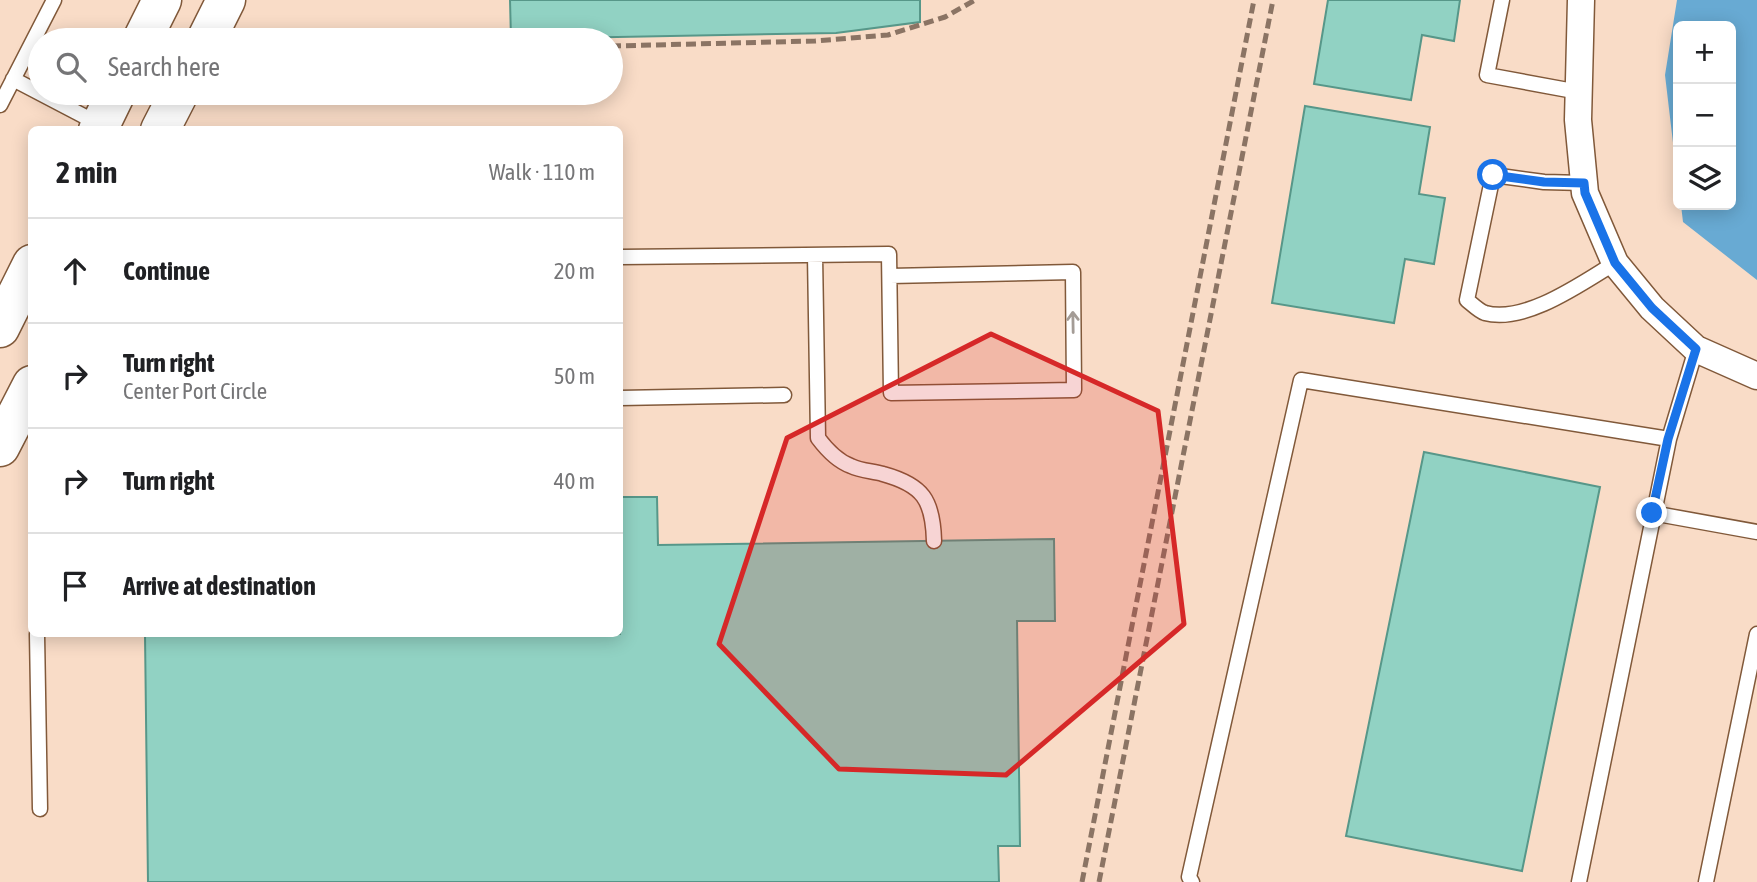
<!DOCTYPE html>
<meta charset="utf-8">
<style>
body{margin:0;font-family:"Asap Condensed",sans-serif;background:#f6f6f6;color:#202124}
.controls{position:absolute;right:21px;top:21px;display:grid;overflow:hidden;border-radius:10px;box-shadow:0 4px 18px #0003}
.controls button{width:63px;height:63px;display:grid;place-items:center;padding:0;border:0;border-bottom:2px solid #e0e0e0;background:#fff;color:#202124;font:35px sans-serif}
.stop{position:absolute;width:21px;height:21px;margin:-16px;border:5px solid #1a73e8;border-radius:50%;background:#fff}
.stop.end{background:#1a73e8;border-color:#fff;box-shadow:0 2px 7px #0008}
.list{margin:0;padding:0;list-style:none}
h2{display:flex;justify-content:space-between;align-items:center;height:91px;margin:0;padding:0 28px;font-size:30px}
h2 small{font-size:23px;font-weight:400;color:#757577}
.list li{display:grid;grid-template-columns:46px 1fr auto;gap:21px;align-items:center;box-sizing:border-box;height:105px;padding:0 28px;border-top:2px solid #e0e0e0}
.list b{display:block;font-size:26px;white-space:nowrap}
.list p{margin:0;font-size:23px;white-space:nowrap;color:#757577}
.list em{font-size:23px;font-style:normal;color:#757577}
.icon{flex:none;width:38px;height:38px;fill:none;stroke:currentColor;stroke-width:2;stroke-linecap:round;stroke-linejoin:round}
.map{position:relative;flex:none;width:1757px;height:882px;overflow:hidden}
.search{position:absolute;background:#fff;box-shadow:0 4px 18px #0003;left:28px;top:28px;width:595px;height:77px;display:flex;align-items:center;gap:18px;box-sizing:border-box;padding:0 24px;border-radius:38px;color:#757577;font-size:26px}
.panel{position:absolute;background:#fff;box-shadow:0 4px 18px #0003;left:28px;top:126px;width:595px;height:511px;border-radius:10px}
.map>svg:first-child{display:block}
</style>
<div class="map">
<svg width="1757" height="882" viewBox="0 0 1757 882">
<rect width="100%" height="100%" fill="#f9dcc7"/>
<path fill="#68aad3" d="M1677,0H1757V280L1683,222L1681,205H1731V26H1678V185L1665,75Z"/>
<path fill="#91d2c3" stroke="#579789" stroke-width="2" d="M510,0H920V22L836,33L511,39Z
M1328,0H1460L1454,41L1422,35L1411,100L1314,84Z
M1305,106L1430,127L1419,194L1445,198L1434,264L1405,259L1394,323L1272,303Z
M1424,452L1600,487L1522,871L1346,836Z
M620,497H657L658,545L1054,539L1055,621H1017L1020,846H998L999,882H148L145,634H620Z"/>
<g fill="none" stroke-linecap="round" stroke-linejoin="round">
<defs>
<path id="lane" d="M1502,0L1487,75L1579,92
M13,79L99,124
M0,105L54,0
M1584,183L1544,182L1493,175L1467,300C1472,304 1479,311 1485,313C1525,324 1582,283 1615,263
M815,255L818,438C827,450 837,461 851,466C861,471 873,471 883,474C923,485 933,500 934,541
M620,257L889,254L891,393L1074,390L1073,272L890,276
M620,398L784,395
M1652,513L1757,532
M37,634L40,809
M1192,882L1189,877L1301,380L1669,439L1696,349
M1579,882L1669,439
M1706,882L1757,634"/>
<path id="street" d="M1581,0L1578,120L1585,193L1615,263L1652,308L1696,349L1757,376"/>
<path id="secondary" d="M142,40L162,0
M206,40L226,0
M98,130L116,93
M160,130L179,93
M0,328L32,264
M0,447L32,385"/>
</defs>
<use href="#lane" stroke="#81593a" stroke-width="17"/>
<use href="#street" stroke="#81593a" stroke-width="29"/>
<use href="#secondary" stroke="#81593a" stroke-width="41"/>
<use href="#lane" stroke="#fff" stroke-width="14"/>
<use href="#street" stroke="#fff" stroke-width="26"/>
<use href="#secondary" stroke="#fff" stroke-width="38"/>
<path stroke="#8b7464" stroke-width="5" stroke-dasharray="10 5" stroke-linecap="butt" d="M611,46L815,41L888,35L945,17L975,0
M1082,882L1254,0
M1099,882L1273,0"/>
</g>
<defs><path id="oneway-shaft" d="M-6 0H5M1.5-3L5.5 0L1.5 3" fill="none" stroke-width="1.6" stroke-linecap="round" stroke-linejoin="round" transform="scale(1.75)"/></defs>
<use stroke="#a49c96" href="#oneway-shaft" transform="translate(1073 322) rotate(-91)"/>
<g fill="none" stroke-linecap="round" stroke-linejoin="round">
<path stroke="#1a73e8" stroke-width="9" d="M1493,175L1544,182L1584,183L1585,193L1615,263L1652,308L1696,349L1668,439L1652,513"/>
</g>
<path fill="#d62828" fill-opacity="0.2" stroke="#d62828" stroke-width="5" stroke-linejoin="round" d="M991,334L1158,411L1184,624L1006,775L839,769L719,644L787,438Z"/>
</svg>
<div class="controls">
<button>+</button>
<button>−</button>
<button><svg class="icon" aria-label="layers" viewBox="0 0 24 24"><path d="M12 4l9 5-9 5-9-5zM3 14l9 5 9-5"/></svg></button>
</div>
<div class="stop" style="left:1493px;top:175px"></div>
<div class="stop end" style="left:1652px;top:513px"></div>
<div class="search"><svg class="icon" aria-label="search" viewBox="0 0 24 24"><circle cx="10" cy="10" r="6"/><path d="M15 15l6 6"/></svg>Search here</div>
<section class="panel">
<h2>2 min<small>Walk · 110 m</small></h2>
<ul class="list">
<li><svg class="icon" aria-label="ahead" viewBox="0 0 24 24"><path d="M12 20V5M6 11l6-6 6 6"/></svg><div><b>Continue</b></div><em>20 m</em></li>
<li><svg class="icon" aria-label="right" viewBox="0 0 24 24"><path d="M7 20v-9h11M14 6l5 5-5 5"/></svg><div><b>Turn right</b><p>Center Port Circle</p></div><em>50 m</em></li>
<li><svg class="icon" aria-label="right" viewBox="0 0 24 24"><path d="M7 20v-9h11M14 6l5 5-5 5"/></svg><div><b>Turn right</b></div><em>40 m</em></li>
<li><svg class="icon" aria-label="arrive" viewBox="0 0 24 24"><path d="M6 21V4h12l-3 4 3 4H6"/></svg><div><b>Arrive at destination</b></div></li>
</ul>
</section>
</div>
